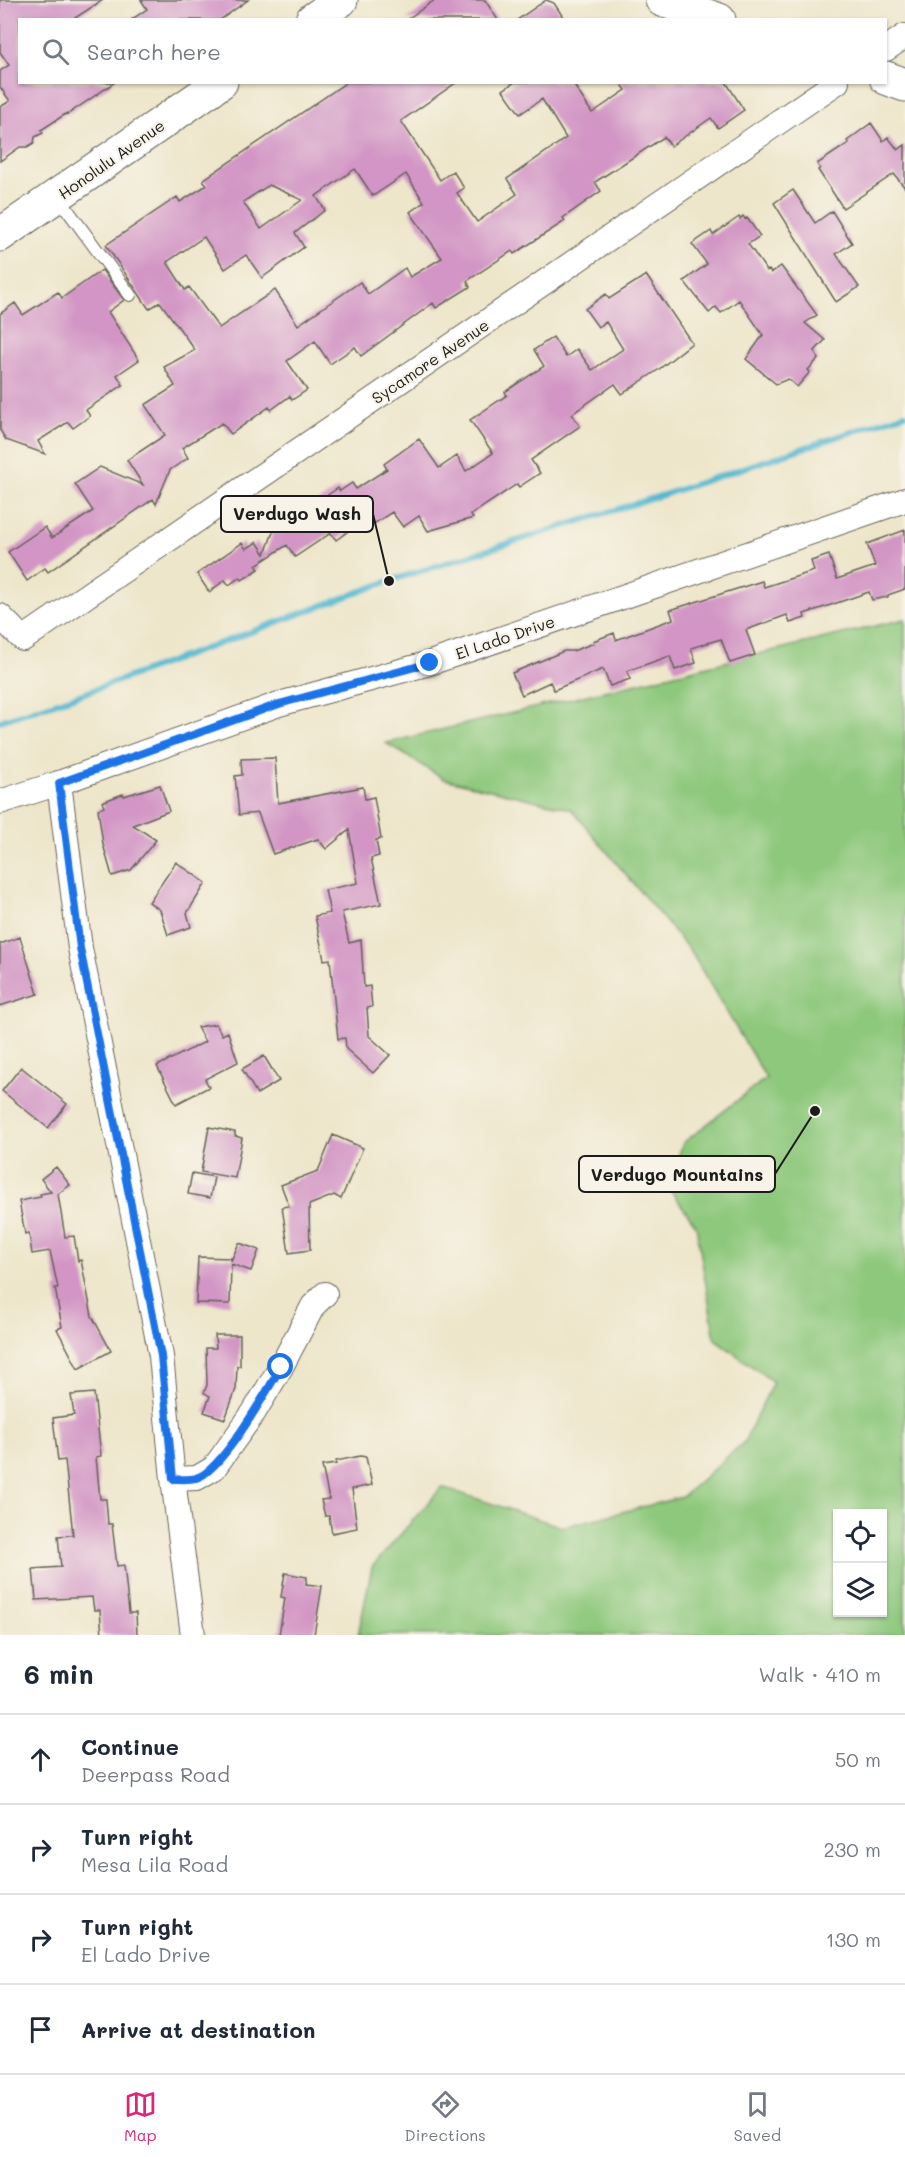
<!DOCTYPE html>
<meta charset="utf-8">
<style>
body{margin:0;font-family:Mali,sans-serif;background:#f2f2f3;color:#1f2937}
.controls{position:absolute;right:18px;bottom:18px;display:grid;overflow:hidden;border-radius:0px;box-shadow:0 2px 4px #0004}
.controls button{width:54px;height:54px;display:grid;place-items:center;padding:0;border:0;border-bottom:2px solid #e0e1e3;background:#fff;color:#1f2937;font:30px sans-serif}
.stop{position:absolute;width:18px;height:18px;margin:-14px;border:4px solid #1a73e8;border-radius:50%;background:#fff}
.stop.end{background:#1a73e8;border-color:#fff;box-shadow:0 2px 6px #0008}
.list{margin:0;padding:0;list-style:none}
h2{display:flex;justify-content:space-between;align-items:center;height:78px;margin:0;padding:0 24px;font-size:26px}
h2 small{font-size:20px;font-weight:400;color:#747a83}
.list li{display:grid;grid-template-columns:39px 1fr auto;gap:18px;align-items:center;box-sizing:border-box;height:90px;padding:0 24px;border-top:2px solid #e0e1e3}
.list b{display:block;font-size:22px;white-space:nowrap}
.list p{margin:0;font-size:20px;white-space:nowrap;color:#747a83}
.list em{font-size:20px;font-style:normal;color:#747a83}
.icon{flex:none;width:33px;height:33px;fill:none;stroke:currentColor;stroke-width:2;stroke-linecap:round;stroke-linejoin:round}
.map{position:relative;flex:none;width:905px;height:1635px;overflow:hidden}
.search{position:absolute;background:#fff;box-shadow:0 2px 4px #0004;left:18px;right:18px;top:18px;height:66px;display:flex;align-items:center;gap:15px;box-sizing:border-box;padding:0 21px;border-radius:0px;color:#747a83;font-size:22px}
.sheet{height:438px;background:#fff}
nav{display:flex;justify-content:space-around;align-items:center;box-sizing:border-box;height:84px;border-top:2px solid #e0e1e3;background:#fff;font-size:16px;color:#747a83}
nav a{display:grid;justify-items:center;gap:3px}
nav .on{color:#db2777}
.map>svg:first-child{display:block}
</style>
<div class="map">
<svg width="905" height="1635" viewBox="0 0 905 1635">
<rect width="100%" height="100%" fill="#f7f3e8"/>
<filter id="ink" filterUnits="userSpaceOnUse"><feTurbulence type="fractalNoise" baseFrequency=".0167" numOctaves="2"/><feDisplacementMap in="SourceGraphic" scale="12" xChannelSelector="R" yChannelSelector="G"/><feConvolveMatrix kernelMatrix="1 2 1 2 8 2 1 2 1" color-interpolation-filters="sRGB"/></filter>
<filter id="wash" filterUnits="userSpaceOnUse"><feTurbulence type="fractalNoise" baseFrequency=".008" numOctaves="4" result="noise"/><feDisplacementMap in="SourceGraphic" scale="24" xChannelSelector="R" yChannelSelector="G"/><feGaussianBlur stdDeviation="1.35" result="paint"/><feColorMatrix in="noise" values="0 0 0 0 0 0 0 0 0 0 0 0 0 0 0 0 0 1.4 0 .05"/><feComposite in="paint" operator="in"/></filter>
<g filter="url(#wash)">
<rect width="100%" height="100%" fill="#eee6cb"/>
<path fill="#8dc87c" stroke="#54724c" stroke-width="1.5" fill-rule="evenodd" d="M905,619V1635H358L372,1567L442,1487L562,1527L682,1497L744,1442L773,1382L715,1339L696,1225L668,1187L683,1143L766,1078L691,952L571,809L444,779L386,743ZM838,1514H882V1612H838Z"/>
<g fill="none" stroke-linecap="round" stroke-linejoin="round">
<path stroke="#51b7cf" stroke-width="6" d="M0,721L85,693L389,581L666,494L905,414"/>
</g>
<g id="blocks">
<path fill="#d295c5" fill-rule="evenodd" d="M0,0H103L72,20H20V82H115L68,114L67,113L41,130L43,133L35,137L34,143L27,147H20L0,161V107L10,101L0,87V71L9,65L0,52Z
M141,0H248L220,20H131L147,9Z
M435,0H485L498,20H406Z
M546,0L554,3L565,20H517Z
M347,82H457L401,121L440,180L453,171L464,188L457,193L477,222L517,194L507,179L566,138L542,99L520,114L503,90L515,82H572L592,113L626,90L620,82H726L744,110L718,128L711,118L671,146L664,137L595,182L601,191L563,218L565,221L514,254L512,251L467,281L470,287L436,308L433,303L361,356L355,347L330,364L315,341L287,361L307,390L292,400L290,396L271,410L269,407L231,434L222,423L182,448L188,458L170,470L156,504L153,499L48,572L45,568L27,581L8,552L45,527L52,538L93,511L75,484L100,467L143,485L127,460L165,435L145,405L175,386L164,367L195,350L160,302L149,309L106,245L177,197L180,202L207,185L203,180ZM355,169L373,196L406,174L424,202L410,212L442,258L410,277L405,268L368,294L360,282L298,325L275,290L219,328L189,287L185,290L167,262L204,237L225,269L246,255L262,278L304,247L295,233L325,210L316,196ZM269,185L302,200L261,229L243,202Z
M871,123L883,141L888,137L898,150L905,145V188L894,174L843,208L818,170L820,168L817,164L849,143L847,141Z
M793,190L815,223L832,211L852,243L836,254L859,287L836,302L774,203Z
M743,216L745,219L747,218L760,236L748,244L767,271L769,270L771,273L781,266L817,315L805,323L825,340L815,351L818,359L808,370L810,372L797,387L788,379L776,384L746,359L763,335L739,300L721,313L716,307L709,313L684,281L707,264L692,244L711,231L713,235L739,217L740,219Z
M102,270L124,300L108,312L139,360L117,375L123,385L86,410L90,416L73,428L68,422L38,441L45,454L6,440L0,430V314L15,303L23,315L58,292L62,298Z
M646,275L692,343L658,370L622,394L615,384L572,414L580,426L531,460L540,473L519,487L517,484L471,515L473,518L428,531L419,516L403,527L392,512L369,527L364,520L336,540L331,533L295,557L287,545L256,565L259,569L242,580L240,577L229,585L225,580L209,592L197,574L242,543L246,549L257,542L265,554L273,532L338,488L340,491L352,483L356,489L387,469L384,464L419,439L439,468L457,456L466,471L493,453L470,420L507,395L505,392L544,366L534,350L553,337L566,357L577,349L592,370L623,349L606,322L598,327L585,309L606,294L609,299Z
M905,530V589L888,595V597L872,600L869,592L804,614L805,618L790,623L787,615L746,630L755,655L730,663L721,639L691,648L696,663L675,670L670,656L627,671L630,679L610,686L603,669L554,690L550,682L522,695L512,673L564,651H573L594,643L593,641L614,633L616,640L673,619L670,610L762,581L764,587L814,571L811,561L829,555L837,579L875,566L867,544Z
M275,758L278,803L363,787L365,799L374,797L381,839L376,840L379,856L371,858L381,904L342,912L349,943L361,940L364,987L370,986L372,1007L367,1008L369,1036L390,1055L373,1073L346,1049L345,1038L338,1039L330,959L324,960L315,916L330,913L325,890L358,883L349,830L326,849L318,839L273,854L258,813L239,815L235,776L242,775L241,759Z
M160,785L169,811L133,825L156,840L131,870L112,876L103,844L98,809L104,807L102,802L123,794L124,796Z
M176,862L206,883L187,913L191,927L168,935L160,910L149,902Z
M20,937L38,994L0,1006V944Z
M216,1024L222,1035L228,1032L238,1062L205,1079L209,1087L176,1104L157,1066L205,1042L197,1027Z
M264,1056L279,1081L257,1094L242,1069Z
M21,1067L67,1104L48,1128L2,1091Z
M209,1127L235,1132V1136L242,1138L235,1178L201,1172Z
M333,1135L363,1148L341,1199L334,1195L309,1205L310,1250L289,1253L282,1207L289,1206L281,1185L318,1171Z
M56,1167L70,1185L58,1194L65,1237L74,1236L78,1261L81,1260L92,1316L111,1351L78,1369L57,1329L62,1327L55,1288H58L50,1251L32,1254L29,1233L25,1234L19,1201L41,1197L40,1194L51,1192L41,1179Z
M192,1173L214,1177L210,1198L188,1194Z
M239,1243L259,1250L251,1271L231,1264L230,1304L196,1303L198,1257L231,1258V1261Z
M215,1335H240V1366H237L236,1389L225,1419L204,1412L210,1396L204,1393L207,1385L206,1348H216Z
M94,1393L101,1456L96,1457L100,1499H106L108,1524H112L117,1566L124,1565L129,1613H136L137,1635H102L100,1610H94L92,1597L36,1600L33,1569L61,1567L58,1536L73,1535L65,1460L58,1461L53,1418L74,1415L71,1395Z
M360,1456L366,1457L372,1485L352,1489L357,1528L332,1533L329,1516H325L321,1500L329,1499L322,1466L336,1464V1461Z
M285,1573L307,1577L306,1584L322,1586L314,1635H279L285,1598L281,1597Z"/>
</g>
</g>
<g filter="url(#ink)">
<use href="#blocks" fill-opacity="0" stroke="#666359" stroke-width="1.5"/>
<g fill="none" stroke-linecap="round" stroke-linejoin="round">
<defs>
<path id="lane" d="M58,197L130,295"/>
<path id="street" d="M886,49L905,36
M0,616L23,639L837,82
M59,783L80,948L161,1356L173,1479L193,1635
M0,802L59,783L279,704L430,663L905,500
M173,1479L197,1478L214,1468L254,1412L281,1367L313,1306L325,1294"/>
<path id="secondary" d="M662,0L719,20
M312,20L341,0
M886,78L905,85
M0,235L221,82"/>
</defs>
<use href="#lane" stroke="#666359" stroke-width="14"/>
<use href="#street" stroke="#666359" stroke-width="26"/>
<use href="#secondary" stroke="#666359" stroke-width="35"/>
<use href="#lane" stroke="#fff" stroke-width="12"/>
<use href="#street" stroke="#fff" stroke-width="24"/>
<use href="#secondary" stroke="#fff" stroke-width="33"/>
</g>
</g>
<g fill="none" stroke-linecap="round" stroke-linejoin="round" filter="url(#ink)">
<path stroke="#1a73e8" stroke-width="8" d="M281,1367C267,1391 221,1472 196,1478C189,1480 180,1479 173,1479L161,1356L80,948L59,783L279,704L430,663"/>
</g>
<g text-anchor="middle" dominant-baseline="central" stroke-width="4.5" stroke-linejoin="round" paint-order="stroke">
<g font-size="16" fill="#1c1c1c" stroke="#f7f3e8">
<text transform="translate(111 159) rotate(-35)">Honolulu Avenue</text>
<text transform="translate(430 361) rotate(-34)">Sycamore Avenue</text>
<text transform="translate(505 637) rotate(-19)">El Lado Drive</text>
</g>
</g>
<path fill="none" stroke="#1c1c1c" stroke-width="2" d="M389 581L373 514M815 1111L775 1174"/>
<g fill="#1c1c1c" stroke="#f7f3e8" stroke-width="2">
<circle cx="389" cy="581" r="6"/>
<circle cx="815" cy="1111" r="6"/>
</g>
<g fill="#f7f3e8" stroke="#1c1c1c" stroke-width="2">
<rect x="221" y="496" width="152" height="36" rx="6"/>
<rect x="579" y="1156" width="196" height="36" rx="6"/>
</g>
<g font-size="18" text-anchor="middle" font-weight="bold" fill="#1c1c1c">
<text x="297" y="520">Verdugo Wash</text>
<text x="677" y="1181">Verdugo Mountains</text>
</g>
</svg>
<div class="controls">
<button><svg class="icon" aria-label="locate" viewBox="0 0 24 24"><circle cx="12" cy="12" r="6"/><path d="M12 2v4M12 18v4M2 12h4M18 12h4"/></svg></button>
<button><svg class="icon" aria-label="layers" viewBox="0 0 24 24"><path d="M12 4l9 5-9 5-9-5zM3 14l9 5 9-5"/></svg></button>
</div>
<div class="stop" style="left:281px;top:1367px"></div>
<div class="stop end" style="left:430px;top:663px"></div>
<div class="search"><svg class="icon" aria-label="search" viewBox="0 0 24 24"><circle cx="10" cy="10" r="6"/><path d="M15 15l6 6"/></svg>Search here</div>
</div>
<section class="sheet">
<h2>6 min<small>Walk · 410 m</small></h2>
<ul class="list">
<li><svg class="icon" aria-label="ahead" viewBox="0 0 24 24"><path d="M12 20V5M6 11l6-6 6 6"/></svg><div><b>Continue</b><p>Deerpass Road</p></div><em>50 m</em></li>
<li><svg class="icon" aria-label="right" viewBox="0 0 24 24"><path d="M7 20v-9h11M14 6l5 5-5 5"/></svg><div><b>Turn right</b><p>Mesa Lila Road</p></div><em>230 m</em></li>
<li><svg class="icon" aria-label="right" viewBox="0 0 24 24"><path d="M7 20v-9h11M14 6l5 5-5 5"/></svg><div><b>Turn right</b><p>El Lado Drive</p></div><em>130 m</em></li>
<li><svg class="icon" aria-label="arrive" viewBox="0 0 24 24"><path d="M6 21V4h12l-3 4 3 4H6"/></svg><div><b>Arrive at destination</b></div></li>
</ul>
</section>
<nav>
<a class="on"><svg class="icon" aria-label="map" viewBox="0 0 24 24"><path d="M3 6l6-2 6 2 6-2v14l-6 2-6-2-6 2zM9 4v14M15 6v14"/></svg>Map</a>
<a><svg class="icon" aria-label="directions" viewBox="0 0 24 24"><path d="M12 3l9 9-9 9-9-9zM9 14v-3h6M13 9l2 2-2 2"/></svg>Directions</a>
<a><svg class="icon" aria-label="saved" viewBox="0 0 24 24"><path d="M7 4h10v16l-5-4-5 4z"/></svg>Saved</a>
</nav>
